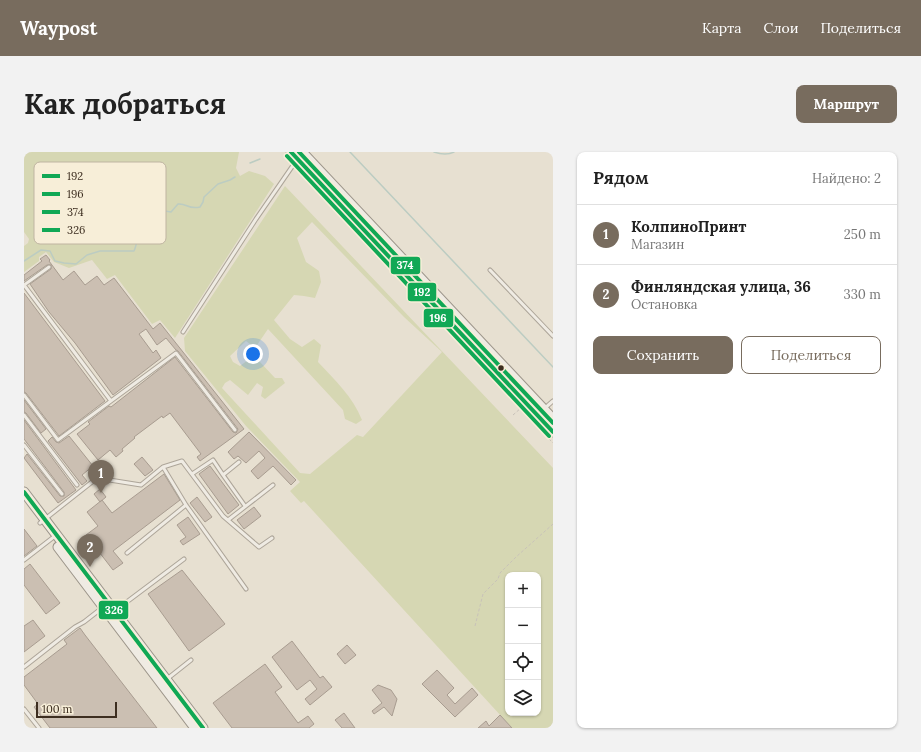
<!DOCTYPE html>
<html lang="ru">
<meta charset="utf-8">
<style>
body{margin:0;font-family:Lora,serif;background:#f2f2f2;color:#222}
.controls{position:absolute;right:12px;bottom:12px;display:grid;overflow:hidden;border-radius:8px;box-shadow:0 1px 3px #0004}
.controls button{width:36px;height:36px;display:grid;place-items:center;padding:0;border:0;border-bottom:1px solid #e0e0e0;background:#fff;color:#222;font:20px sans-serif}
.scale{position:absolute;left:12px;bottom:10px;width:81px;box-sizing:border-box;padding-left:4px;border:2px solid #3d2e20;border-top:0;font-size:11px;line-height:14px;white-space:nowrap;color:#3d2e20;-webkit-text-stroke:3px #f7eed8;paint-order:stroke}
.you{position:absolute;left:229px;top:202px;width:14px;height:14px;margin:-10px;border:3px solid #fff;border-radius:50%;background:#1a73e8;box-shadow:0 0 0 6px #1a73e833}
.badge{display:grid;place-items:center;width:26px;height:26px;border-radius:50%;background:#786c5e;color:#fff;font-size:13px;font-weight:700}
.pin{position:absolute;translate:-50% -33px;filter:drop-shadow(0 1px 2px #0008)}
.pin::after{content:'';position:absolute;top:21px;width:14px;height:12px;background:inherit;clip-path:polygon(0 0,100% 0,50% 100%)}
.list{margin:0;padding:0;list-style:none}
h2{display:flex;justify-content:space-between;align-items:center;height:52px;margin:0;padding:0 16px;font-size:17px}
h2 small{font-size:13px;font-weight:400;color:#767676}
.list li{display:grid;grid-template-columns:26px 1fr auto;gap:12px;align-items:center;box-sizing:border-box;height:60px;padding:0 16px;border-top:1px solid #e0e0e0}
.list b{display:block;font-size:15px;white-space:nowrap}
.list p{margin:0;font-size:13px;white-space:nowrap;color:#767676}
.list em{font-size:13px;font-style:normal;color:#767676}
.actions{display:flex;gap:8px;padding:12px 16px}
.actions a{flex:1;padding:9px 0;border:1px solid #786c5e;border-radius:8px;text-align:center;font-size:14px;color:#786c5e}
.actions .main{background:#786c5e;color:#fff}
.icon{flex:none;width:22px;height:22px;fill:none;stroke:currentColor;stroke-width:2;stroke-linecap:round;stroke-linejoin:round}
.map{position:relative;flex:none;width:529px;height:576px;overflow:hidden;border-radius:8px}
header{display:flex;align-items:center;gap:24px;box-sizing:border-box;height:56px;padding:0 20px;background:#786c5e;color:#fff}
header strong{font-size:19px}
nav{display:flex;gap:22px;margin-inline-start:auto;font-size:14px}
.intro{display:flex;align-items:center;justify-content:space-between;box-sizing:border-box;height:96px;padding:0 24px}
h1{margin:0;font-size:28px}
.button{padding:10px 18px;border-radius:8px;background:#786c5e;color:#fff;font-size:14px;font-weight:700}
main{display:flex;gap:24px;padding:0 24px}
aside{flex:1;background:#fff;border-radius:8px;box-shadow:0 1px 3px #0004}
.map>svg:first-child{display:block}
</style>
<header>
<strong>Waypost</strong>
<nav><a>Карта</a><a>Слои</a><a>Поделиться</a></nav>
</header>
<div class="intro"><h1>Как добраться</h1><a class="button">Маршрут</a></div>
<main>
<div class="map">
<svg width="529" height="576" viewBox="0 0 529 576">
<rect width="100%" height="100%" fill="#e7e0d1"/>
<path fill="#d6d7b3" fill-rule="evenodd" d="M0,0H215L212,16L216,24L225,19L241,24L250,32L151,186L136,168L128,172L91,123L83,127L68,108L45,116L30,110L22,100L15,105V109L0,120V94L4,91L5,87L0,80Z
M261,34L529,316V576H488L280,349L277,351L266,339L276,330L222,274L161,199L160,186L162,183ZM288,70L380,165L418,200L339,285L333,283L286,322L276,321L198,236L201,231L206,228L224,243L233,231L239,235L237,244L241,247L261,231L258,226H251L236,210L232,202L216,214L209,210L206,204L222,189L231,196L244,177L319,258L321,267L332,272L338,268C329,245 311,228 294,210L297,193L290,187L278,195L266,187L250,168L270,143L280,144L291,146L297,130L295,119L282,110L273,86ZM484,423H514V561H484Z"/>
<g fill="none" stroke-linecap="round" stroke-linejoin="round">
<path stroke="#bcccc2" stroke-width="1.5" d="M326,0L529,215
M410,0C416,2 424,3 430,0
M226,11L236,7
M0,109L17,98L26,99L31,109L40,111L52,112L63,103L76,99H110C114,91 114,74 118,68C124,59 137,58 147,60L154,52C163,51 164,58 176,55L179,50L180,45L194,32L206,28L211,25"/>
</g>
<path fill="#cbbfb2" stroke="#a89c90" d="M22,103L26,108L25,109L39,128L50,119L61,133L73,124L80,133L90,126L129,177L136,171L220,277L176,309L173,305L177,302L146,261L139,266L138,264L110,285L111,286L98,297L99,299L92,305L86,298L74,308L53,282L66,272L64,270L85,254L87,255L151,205L209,280L212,281L214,277L154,199L152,198L142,186L133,193L122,177L115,182L129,201L132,198L137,206L89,243L51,191L25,160L6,132L27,117V113H23L0,129V123L18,109L16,107Z
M0,141L81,249L35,284L2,241L0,240Z
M0,248L22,277L17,281L2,261L0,260Z
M0,268L52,338L34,351L0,306L3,302L36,344H40V340L0,287Z
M225,280L272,328L267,333L249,314L234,327L227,319L241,306L235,299L222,311L214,304L210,307L204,300Z
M45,284L69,314L58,323L63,329L58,333L24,289L28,285L32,290L35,291Z
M118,305L129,318L121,324L110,312Z
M186,314L215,353L204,362L175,322Z
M140,322L156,348L89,399L99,411L89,418L62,383L74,374L63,360L78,348L88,361Z
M76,337L82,345L76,350L70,342Z
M173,345L188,365L181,370L166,351Z
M230,355L237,364L220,377L213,368Z
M164,365L176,382L159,393L156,389L162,385L153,373Z
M0,377L13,394L0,404Z
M6,412L36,451L22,462L0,433V417Z
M158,418L201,472L165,499L124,442Z
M9,468L21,484L0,500V474Z
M56,476L61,483L133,576H26L10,555L14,552L0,533V525L43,492L40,488Z
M268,489L296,526L299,524L308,535L286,553L281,547L293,537L286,528L273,538L248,505Z
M323,493L332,503L321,512L313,502Z
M241,512L258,535L251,540L274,571L284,564L290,572L285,576H208L189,551Z
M413,518L430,536L423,543L431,552L448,536L454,543L431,565L398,532Z
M354,533L367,538L373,547L368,564L360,555L350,562L348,559L358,551L348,538Z
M320,561L331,576H318L311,568Z
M476,563L488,576H454L462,569L465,574Z"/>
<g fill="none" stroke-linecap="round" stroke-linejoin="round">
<defs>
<path id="lane" d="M466,118L529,184
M0,133L87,249
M0,133L25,115
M159,180L232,67L272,9
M0,243L34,288L152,201L211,278
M521,256L529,249
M0,263L53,333
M0,293L38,342
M139,315L158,309L199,364L235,395L248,386
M168,322L189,308L199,323L215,310
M199,323L221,354
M204,368L249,333
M16,371L73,326L117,333L139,315L162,353L222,437
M103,401L162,353
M0,408L31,384
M92,458L160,407
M0,515L51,475L60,470L78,456
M143,527L167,508
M0,557L15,576"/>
<path id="secondary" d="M267,0L529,280
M278,0L529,267
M0,340L179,576
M34,395L171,576"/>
</defs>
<use href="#lane" stroke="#ada599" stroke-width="5"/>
<use href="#secondary" stroke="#9c958a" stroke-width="11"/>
<path stroke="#c8c2b9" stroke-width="1" stroke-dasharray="3 2" stroke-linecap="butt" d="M489,263L497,256
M525,287L529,291
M451,474L459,442L474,427L476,421L492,405L529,372"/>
<use href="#lane" stroke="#efebe3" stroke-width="3"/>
<use href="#secondary" stroke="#efebe3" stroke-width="9"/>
<defs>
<path id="bus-1" d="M267,0L529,280"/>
<path id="bus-2" d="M263,4L525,284"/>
<path id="bus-3" d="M275,0L529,271"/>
<path id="bus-4" d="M0,340L179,576"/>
</defs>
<use href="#bus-1" stroke="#f7eed8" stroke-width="7"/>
<use href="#bus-2" stroke="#f7eed8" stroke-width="7"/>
<use href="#bus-3" stroke="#f7eed8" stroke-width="7"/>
<use href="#bus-4" stroke="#f7eed8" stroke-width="7"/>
<use href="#bus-1" stroke="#10a855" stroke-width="4"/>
<use href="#bus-2" stroke="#10a855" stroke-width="4"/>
<use href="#bus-3" stroke="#10a855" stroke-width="4"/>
<use href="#bus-4" stroke="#10a855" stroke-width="4"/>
</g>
<circle fill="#3d2e20" stroke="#f7eed8" stroke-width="1.5" cx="477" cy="216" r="3.5"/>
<rect x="10" y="10" width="132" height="82" rx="6" fill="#f7eed8" stroke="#bfb4a1" stroke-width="1"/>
<rect x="18" y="22" width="18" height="4" fill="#10a855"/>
<rect x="18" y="40" width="18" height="4" fill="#10a855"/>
<rect x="18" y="58" width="18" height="4" fill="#10a855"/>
<rect x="18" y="76" width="18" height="4" fill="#10a855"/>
<g font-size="11" fill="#3d2e20">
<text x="43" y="28">192</text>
<text x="43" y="46">196</text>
<text x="43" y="64">374</text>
<text x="43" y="82">326</text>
</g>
<g stroke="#f7eed8" stroke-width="1.5">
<rect x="366" y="104" width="31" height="19" rx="4" fill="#10a855"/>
<rect x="383" y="130" width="30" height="20" rx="4" fill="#10a855"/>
<rect x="399" y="156" width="31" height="20" rx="4" fill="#10a855"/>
<rect x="74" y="448" width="31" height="20" rx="4" fill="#10a855"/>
</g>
<g font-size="11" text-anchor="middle" font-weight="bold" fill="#fff">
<text x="381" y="117">374</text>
<text x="398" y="144">192</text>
<text x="414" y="170">196</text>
<text x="90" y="462">326</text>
</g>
</svg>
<div class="controls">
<button>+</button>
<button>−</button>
<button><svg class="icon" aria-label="locate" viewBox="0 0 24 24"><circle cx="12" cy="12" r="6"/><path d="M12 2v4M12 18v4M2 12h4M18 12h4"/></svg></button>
<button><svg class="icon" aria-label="layers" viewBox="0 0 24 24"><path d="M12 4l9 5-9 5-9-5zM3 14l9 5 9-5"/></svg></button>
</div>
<div class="scale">100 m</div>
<div class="you"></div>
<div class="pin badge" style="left:77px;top:341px">1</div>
<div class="pin badge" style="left:66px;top:415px">2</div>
</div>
<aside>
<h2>Рядом<small>Найдено: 2</small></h2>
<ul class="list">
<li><span class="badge">1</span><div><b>КолпиноПринт</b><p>Магазин</p></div><em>250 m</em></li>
<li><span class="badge">2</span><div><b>Финляндская улица, 36</b><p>Остановка</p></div><em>330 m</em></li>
</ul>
<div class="actions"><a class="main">Сохранить</a><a>Поделиться</a></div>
</aside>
</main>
